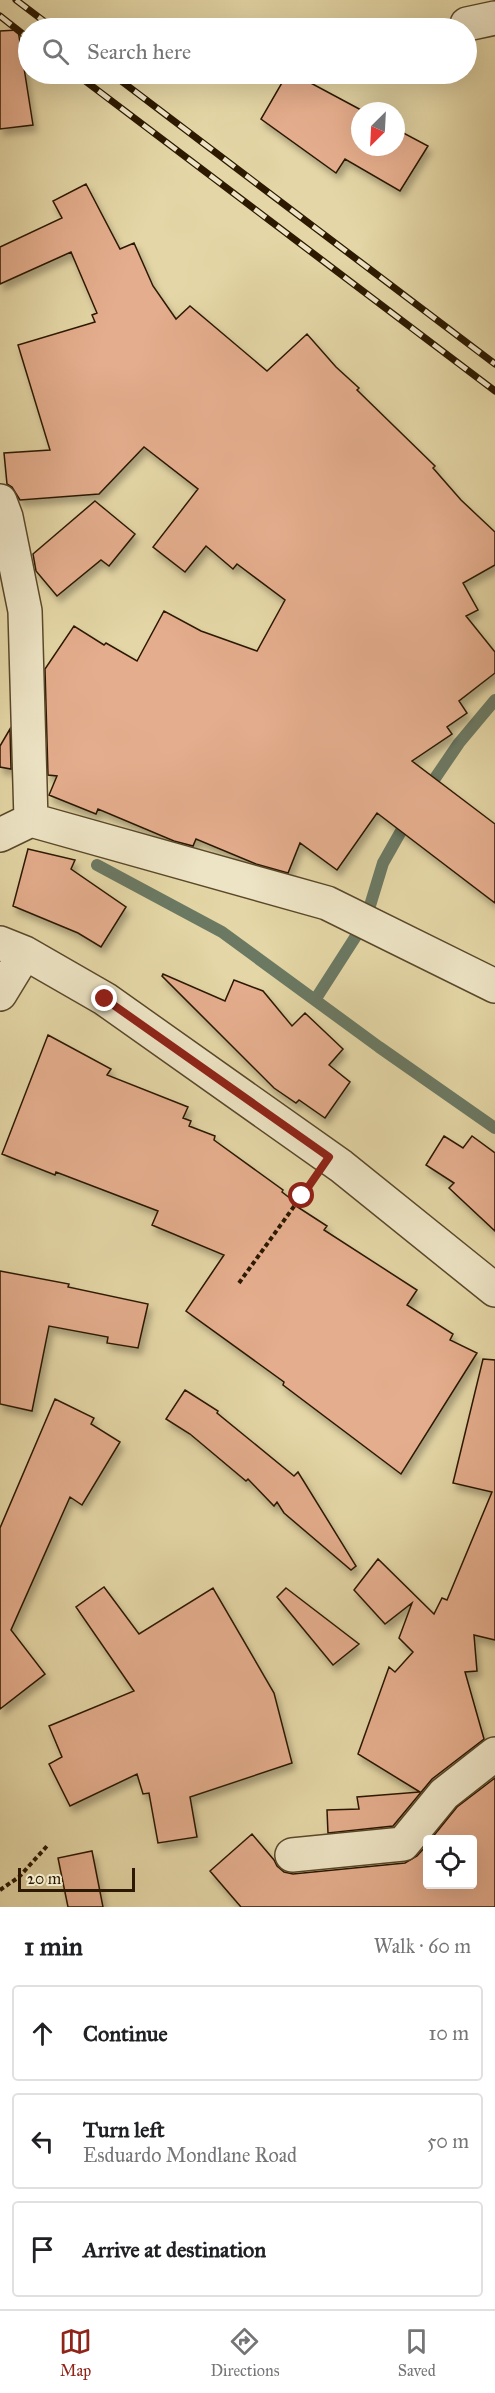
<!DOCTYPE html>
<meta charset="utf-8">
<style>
body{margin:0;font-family:"IM FELL Great Primer",serif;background:#f6f6f6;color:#202124}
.controls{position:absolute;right:18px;bottom:18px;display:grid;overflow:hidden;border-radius:6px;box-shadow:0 6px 24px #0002}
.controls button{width:54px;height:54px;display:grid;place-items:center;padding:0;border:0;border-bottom:2px solid #e0e0e0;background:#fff;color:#202124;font:30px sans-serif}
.compass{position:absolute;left:351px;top:102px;width:54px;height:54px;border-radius:50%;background:#fff;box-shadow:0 6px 24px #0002;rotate:204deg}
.scale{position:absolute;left:18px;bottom:15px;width:117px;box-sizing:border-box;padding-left:6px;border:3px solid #2c1900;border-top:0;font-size:16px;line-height:21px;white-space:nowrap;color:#2c1900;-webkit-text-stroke:4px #ede4c5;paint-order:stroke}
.stop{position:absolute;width:18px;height:18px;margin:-14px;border:4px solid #8f2418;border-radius:50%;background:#fff}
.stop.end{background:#8f2418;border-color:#fff;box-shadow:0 2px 6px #0008}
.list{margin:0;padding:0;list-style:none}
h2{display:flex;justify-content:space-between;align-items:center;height:78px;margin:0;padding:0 24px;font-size:26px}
h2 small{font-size:20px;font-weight:400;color:#757577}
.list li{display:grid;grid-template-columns:39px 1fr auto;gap:18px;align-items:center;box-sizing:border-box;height:96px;margin:0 12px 12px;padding:0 12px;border:2px solid #e0e0e0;border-radius:6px}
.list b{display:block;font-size:22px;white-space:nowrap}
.list p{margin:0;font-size:20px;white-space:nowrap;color:#757577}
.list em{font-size:20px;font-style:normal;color:#757577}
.icon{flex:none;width:33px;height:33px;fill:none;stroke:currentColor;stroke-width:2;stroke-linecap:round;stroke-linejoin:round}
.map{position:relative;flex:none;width:495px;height:1907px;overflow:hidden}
.search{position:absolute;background:#fff;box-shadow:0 6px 24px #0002;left:18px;right:18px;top:18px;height:66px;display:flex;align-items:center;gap:15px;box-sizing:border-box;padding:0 21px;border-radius:33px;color:#757577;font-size:22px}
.sheet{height:402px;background:#fff}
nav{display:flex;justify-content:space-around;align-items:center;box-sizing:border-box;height:84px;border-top:2px solid #e0e0e0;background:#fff;font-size:16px;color:#757577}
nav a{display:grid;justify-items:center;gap:3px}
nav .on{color:#8f2418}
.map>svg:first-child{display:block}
</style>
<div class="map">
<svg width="495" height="1907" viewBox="0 0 495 1907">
<defs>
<filter id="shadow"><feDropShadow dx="3.5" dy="6" stdDeviation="3" flood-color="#0004"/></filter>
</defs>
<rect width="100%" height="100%" fill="#e4d6a6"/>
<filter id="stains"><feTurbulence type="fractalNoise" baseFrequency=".00333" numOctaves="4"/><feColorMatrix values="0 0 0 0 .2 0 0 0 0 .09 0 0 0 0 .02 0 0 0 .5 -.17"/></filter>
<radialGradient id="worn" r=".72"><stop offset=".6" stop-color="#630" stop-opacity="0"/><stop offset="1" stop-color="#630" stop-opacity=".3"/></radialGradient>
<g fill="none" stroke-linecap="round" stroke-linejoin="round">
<path stroke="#6b7963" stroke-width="12" d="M427,790L459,743L495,700
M97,865L222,932L379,1047L495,1128
M315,1000L365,922L383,863L409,817"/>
</g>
<path fill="#e4ad8d" stroke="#2c1900" stroke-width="1.5" filter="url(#shadow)" d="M18,30L33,125L0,129V31Z
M287,74H294L363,111H360V147H396V129L428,146L400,191L345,159L336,173L261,119Z
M86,184L120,249L134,243L153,286L176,319L190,306L267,371L307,334L336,367L359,388L357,390L435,466L433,468L461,500L495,532V565L463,583L478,610L466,616L495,652V673L459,701L467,713L447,727L452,734L412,761L495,824V903L377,813L337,870L300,843L288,873L256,864L196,839L193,846L174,841L98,809L96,814L49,795L57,776L48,775L45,669L74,626L104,645L106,643L137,661L164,611L201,631L257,651L285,600L237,564L233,569L206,546L185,572L153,547L198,489L144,447L99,494L20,500L12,487L7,484L4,453L50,450L18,345L95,322L92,315L97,313L71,252L0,284V247L62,218L53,201Z
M95,501L135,534L109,566L101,560L57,596L36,571L33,554Z
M10,729L11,769L0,767V746Z
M28,849L75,860L71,869L126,907L101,947L78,933L13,906Z
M163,974L225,1001L234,980L263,991L292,1026L305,1013L343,1049L329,1065L350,1082L325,1118L299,1100L296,1103L274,1088L162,976Z
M48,1035L111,1069L107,1075L188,1107L183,1118L191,1121L189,1126L215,1136L214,1140L283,1190L282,1192L295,1202L293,1204L327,1226L324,1230L417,1290L407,1305L453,1334L450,1340L477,1353L401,1474L283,1385L284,1382L186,1311L224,1255L152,1225L158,1211L56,1172L55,1175L2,1154Z
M444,1136L463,1148L472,1136L495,1153V1231L449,1188L454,1183L426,1165Z
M0,1271L69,1284L68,1287L148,1304L138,1348L107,1343L108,1337L49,1326L32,1411L0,1404Z
M483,1359L495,1360V1640L474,1635L477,1671L465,1672L484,1739L432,1779L393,1826L328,1833L327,1810L359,1809L357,1797L420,1792L358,1754L389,1667L395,1672L413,1652L399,1638L412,1603L385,1624L354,1590L378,1559L434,1614L442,1598L447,1600L492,1492L453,1483Z
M185,1390L218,1411L217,1413L294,1476L298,1472L356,1566L351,1570L284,1513L277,1502L274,1506L248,1479L246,1481L190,1434L166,1419Z
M55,1399L94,1418L91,1424L120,1442L82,1505L70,1497L11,1630L45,1674L0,1709V1528Z
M104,1587L139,1634L213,1588L274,1693L292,1763L190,1797L197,1837L158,1843L149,1793L143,1794L137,1774L70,1806L49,1764L62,1757L49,1726L134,1691L76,1607Z
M286,1588L359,1644L333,1665L277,1597Z
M495,1778V1907H241L210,1871L252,1834L274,1860L277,1866L284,1872L293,1874L405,1863L417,1856L428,1844V1884H472V1839H431L457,1807Z
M92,1851L103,1907H68L58,1858Z"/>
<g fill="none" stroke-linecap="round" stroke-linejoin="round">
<defs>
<path id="minor" d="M467,24L495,18
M0,501L6,517L25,611L31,820
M0,835L31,820L327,903L495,986
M0,943L25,953L105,999L341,1166L495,1290
M0,994L25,953
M292,1855L403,1844L444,1794L495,1754"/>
</defs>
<use href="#minor" stroke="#5a482a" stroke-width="36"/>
<path stroke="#2c1900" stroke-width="4" stroke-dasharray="4.5 3" stroke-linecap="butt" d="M239,1283L308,1187
M0,1890L19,1877L47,1846"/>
<use href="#minor" stroke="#ede4c5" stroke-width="33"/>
<defs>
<path id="rail" d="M16,0L53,28
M0,16L28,38
M76,74L495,391
M112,74L495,364"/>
</defs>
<use href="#rail" stroke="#2c1900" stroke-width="7"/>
<use href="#rail" stroke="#ede4c5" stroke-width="4.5" stroke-dasharray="14" stroke-linecap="butt"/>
</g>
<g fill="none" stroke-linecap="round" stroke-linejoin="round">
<path stroke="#8f2418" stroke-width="8" d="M105,999L329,1157L302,1196"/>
</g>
<rect width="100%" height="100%" filter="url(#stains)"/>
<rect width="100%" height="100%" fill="url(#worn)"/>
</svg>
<div class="controls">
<button><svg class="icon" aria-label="locate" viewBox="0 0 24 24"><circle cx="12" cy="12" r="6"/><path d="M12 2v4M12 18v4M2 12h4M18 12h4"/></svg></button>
</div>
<svg class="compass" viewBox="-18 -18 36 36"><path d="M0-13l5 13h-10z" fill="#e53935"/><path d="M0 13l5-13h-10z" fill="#757577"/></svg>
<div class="scale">20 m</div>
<div class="stop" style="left:302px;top:1196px"></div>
<div class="stop end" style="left:105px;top:999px"></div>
<div class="search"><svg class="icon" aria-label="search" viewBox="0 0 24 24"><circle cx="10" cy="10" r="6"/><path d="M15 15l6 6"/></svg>Search here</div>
</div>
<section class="sheet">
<h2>1 min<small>Walk · 60 m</small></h2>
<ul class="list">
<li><svg class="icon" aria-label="ahead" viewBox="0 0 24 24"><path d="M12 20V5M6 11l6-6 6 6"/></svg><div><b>Continue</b></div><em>10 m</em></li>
<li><svg class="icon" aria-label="left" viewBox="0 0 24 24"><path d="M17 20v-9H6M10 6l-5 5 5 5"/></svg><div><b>Turn left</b><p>Esduardo Mondlane Road</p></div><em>50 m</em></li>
<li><svg class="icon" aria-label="arrive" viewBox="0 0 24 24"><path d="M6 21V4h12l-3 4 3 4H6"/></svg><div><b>Arrive at destination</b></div></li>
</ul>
</section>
<nav>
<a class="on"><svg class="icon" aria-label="map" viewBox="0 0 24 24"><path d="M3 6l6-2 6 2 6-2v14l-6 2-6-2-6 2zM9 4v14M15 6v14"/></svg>Map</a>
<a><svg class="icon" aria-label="directions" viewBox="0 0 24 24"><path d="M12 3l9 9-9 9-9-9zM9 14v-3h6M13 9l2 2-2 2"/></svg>Directions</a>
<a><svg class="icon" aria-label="saved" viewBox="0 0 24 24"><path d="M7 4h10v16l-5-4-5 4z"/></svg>Saved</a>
</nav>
